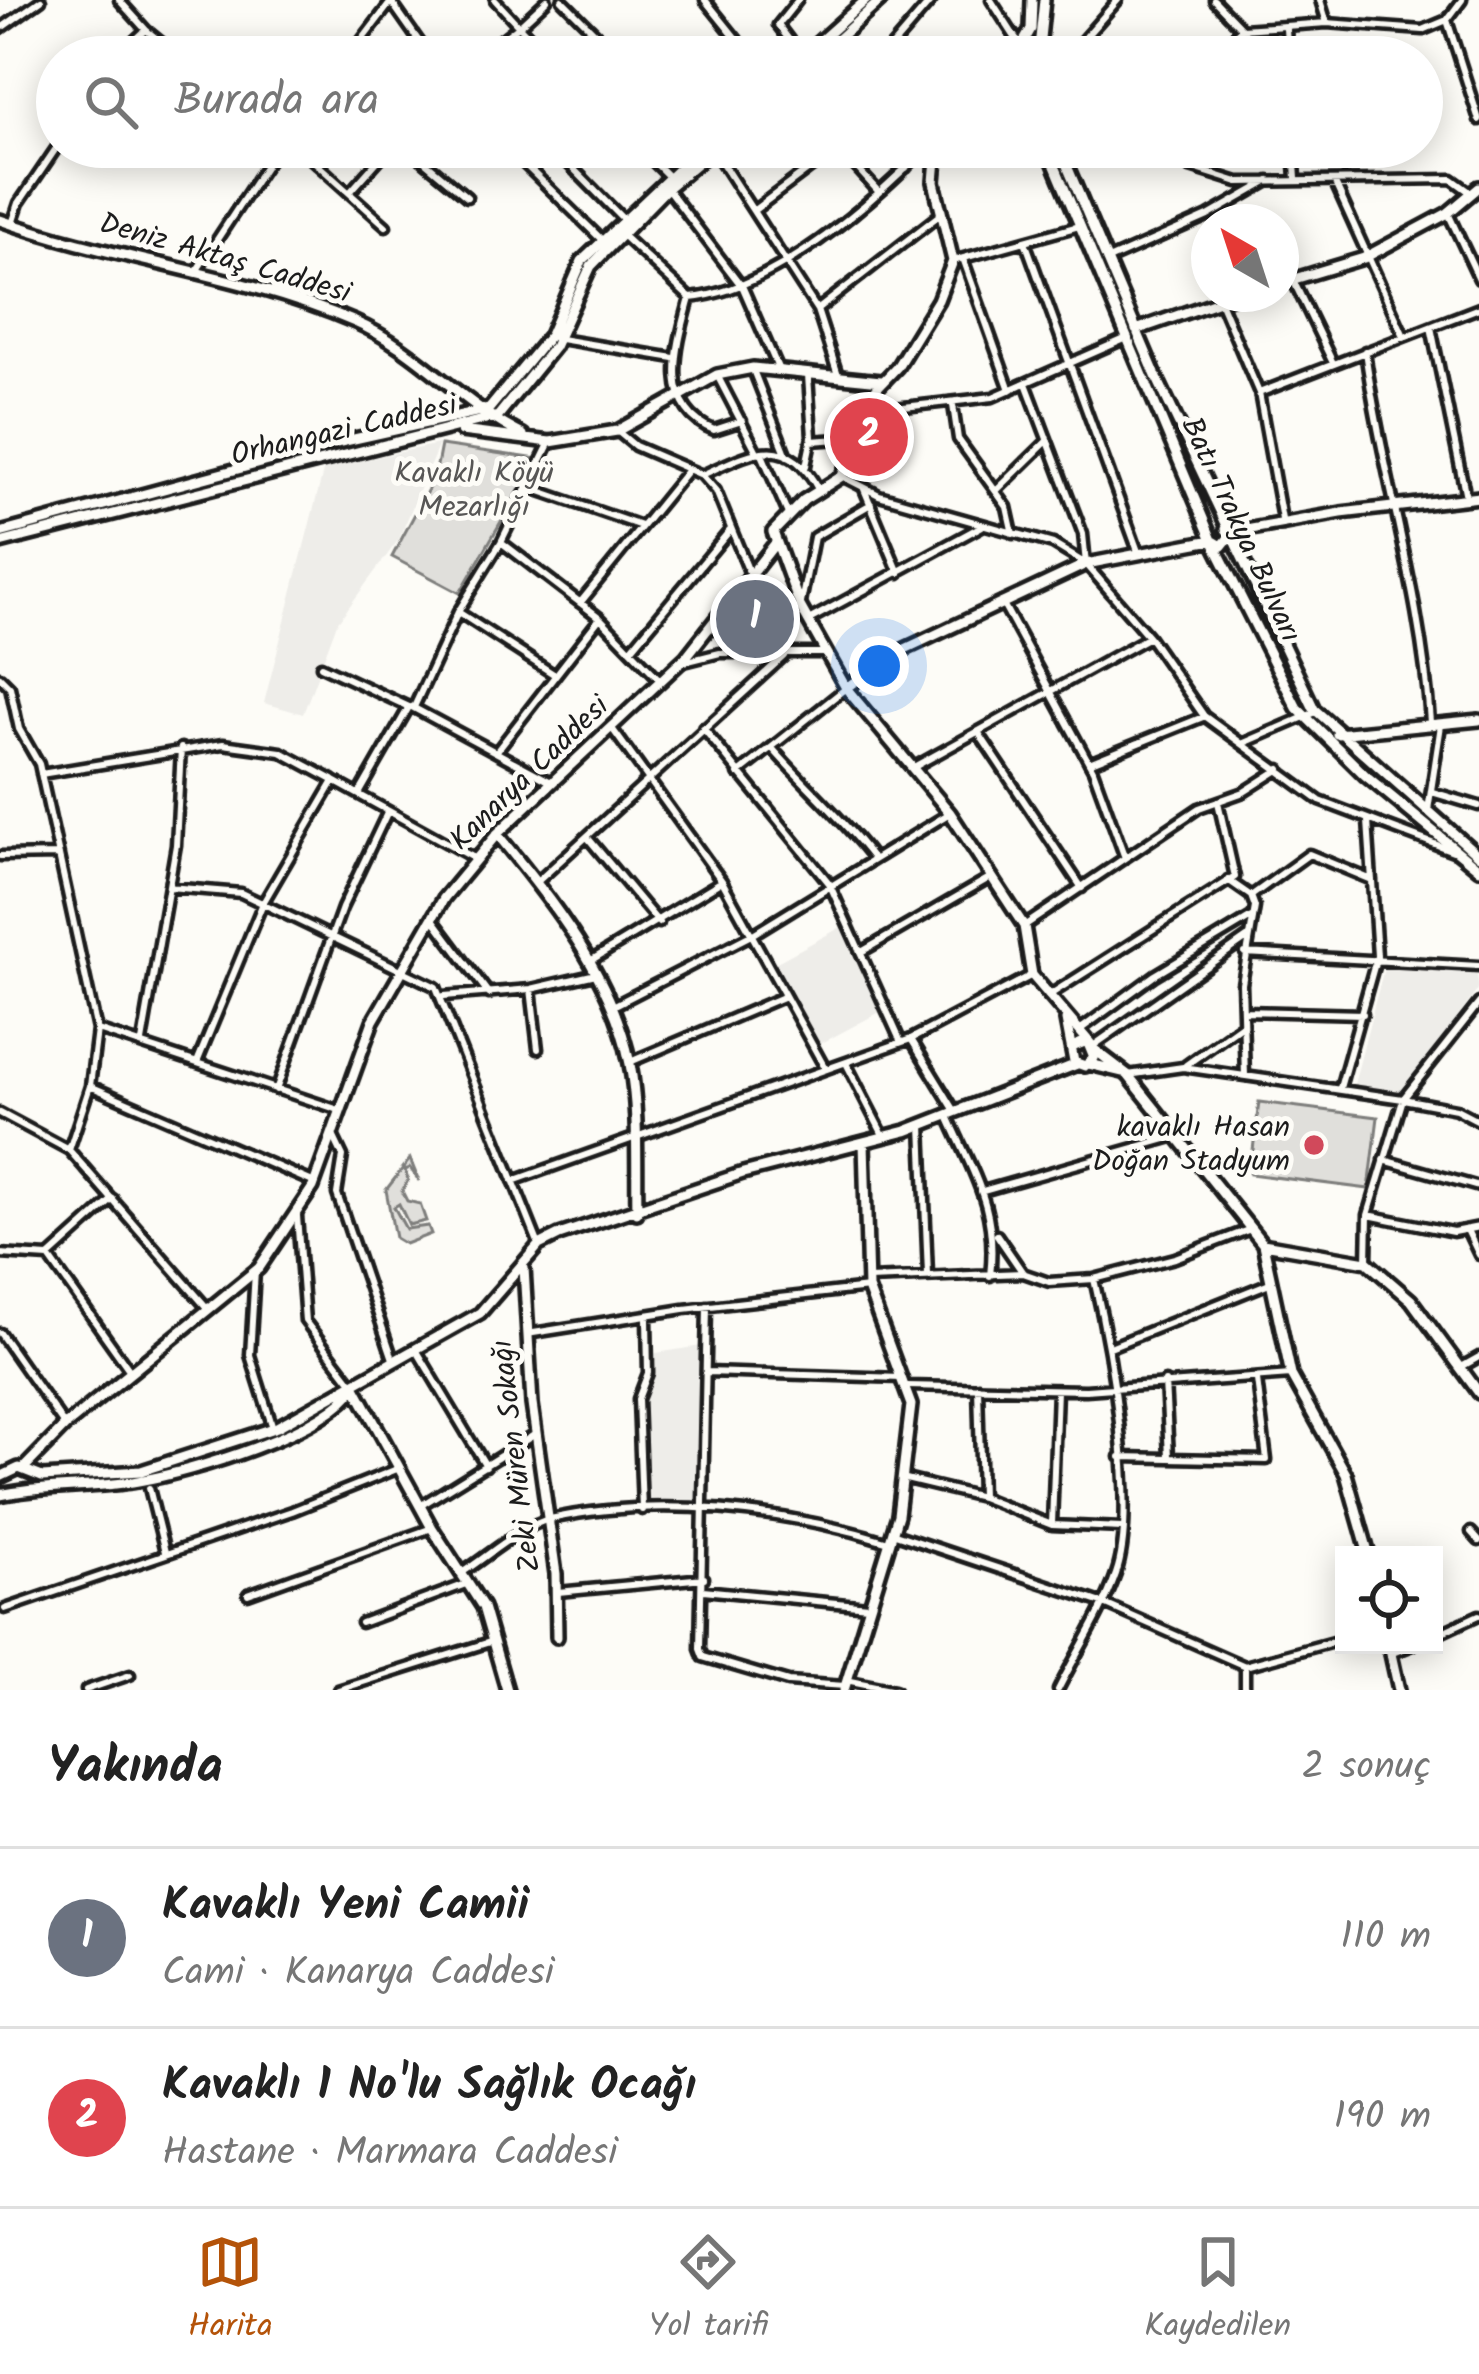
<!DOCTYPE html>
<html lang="tr">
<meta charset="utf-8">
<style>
body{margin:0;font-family:Kalam,sans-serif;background:#f2f2f2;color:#222}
.controls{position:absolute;right:36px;bottom:36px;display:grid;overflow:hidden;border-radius:0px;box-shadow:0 6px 30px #0003}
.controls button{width:108px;height:108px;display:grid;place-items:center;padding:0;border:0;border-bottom:3px solid #e0e0e0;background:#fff;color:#222;font:60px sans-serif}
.compass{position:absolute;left:1191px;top:204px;width:108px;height:108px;border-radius:50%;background:#fff;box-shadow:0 6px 30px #0003;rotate:321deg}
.you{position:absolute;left:879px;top:666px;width:42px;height:42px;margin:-30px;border:9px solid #fff;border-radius:50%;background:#1a73e8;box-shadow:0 0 0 18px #1a73e833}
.badge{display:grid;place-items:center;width:78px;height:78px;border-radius:50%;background:#b45309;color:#fff;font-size:39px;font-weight:700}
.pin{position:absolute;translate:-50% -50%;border:6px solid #fff;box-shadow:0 3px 12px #0006}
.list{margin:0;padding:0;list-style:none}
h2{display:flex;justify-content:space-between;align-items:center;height:156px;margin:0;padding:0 48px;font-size:51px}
h2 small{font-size:39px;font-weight:400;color:#767676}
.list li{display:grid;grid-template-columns:78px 1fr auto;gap:36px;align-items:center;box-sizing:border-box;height:180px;padding:0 48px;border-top:3px solid #e0e0e0}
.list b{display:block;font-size:45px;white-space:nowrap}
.list p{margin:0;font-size:39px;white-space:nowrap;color:#767676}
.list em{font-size:39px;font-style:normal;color:#767676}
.icon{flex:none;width:66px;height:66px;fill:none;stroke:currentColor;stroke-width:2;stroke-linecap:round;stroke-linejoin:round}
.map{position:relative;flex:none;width:1479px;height:1690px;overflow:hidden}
.search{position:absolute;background:#fff;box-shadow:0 6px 30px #0003;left:36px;right:36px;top:36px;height:132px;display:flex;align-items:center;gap:30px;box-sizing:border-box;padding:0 42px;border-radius:66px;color:#767676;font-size:45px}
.sheet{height:516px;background:#fff}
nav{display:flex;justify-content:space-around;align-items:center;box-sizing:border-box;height:168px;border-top:3px solid #e0e0e0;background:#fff;font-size:33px;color:#767676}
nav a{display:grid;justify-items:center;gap:6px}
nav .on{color:#b45309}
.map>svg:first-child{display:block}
</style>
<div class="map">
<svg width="1479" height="1690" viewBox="0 0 1479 1690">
<rect width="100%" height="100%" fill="#fdfcf7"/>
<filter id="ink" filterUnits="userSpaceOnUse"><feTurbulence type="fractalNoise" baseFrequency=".00833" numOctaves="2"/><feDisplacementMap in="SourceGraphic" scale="24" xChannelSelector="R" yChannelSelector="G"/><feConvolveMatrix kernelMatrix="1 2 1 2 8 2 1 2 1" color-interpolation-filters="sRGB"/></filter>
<g filter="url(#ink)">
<path fill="#eeede9" d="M439,444L399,539L337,623L303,714L264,703L324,468Z
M845,925L880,1012L820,1044L775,963Z
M1393,965L1476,969L1479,988L1399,1097L1352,1092L1384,968Z
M701,1346L700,1509L647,1510L641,1410L650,1385V1354Z"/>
<path fill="#e0dfdb" stroke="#7e7e7c" stroke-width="3" d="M441,445L537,459L460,593L392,557L435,476Z
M1259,1102L1378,1117L1369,1189L1250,1174Z
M410,1159L419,1181L410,1168L405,1170L408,1180L402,1191L407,1201L420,1204L426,1221L409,1225L399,1204L394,1207L406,1229L428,1226L431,1234L405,1244L395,1238L386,1190Z"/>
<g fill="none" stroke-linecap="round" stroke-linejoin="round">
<defs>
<path id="street" d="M390,0L430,57
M547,0L519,26L549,57
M562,0L619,57
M705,0L751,57
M798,0L778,25L802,57
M991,0L1020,45
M1214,0L1242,29L1327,23L1423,30L1447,20L1462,0
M1320,0L1327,23
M1447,20L1479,120
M0,29L41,0
M1286,29L1288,57
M146,30L179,57
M1078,46L1098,57
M117,57L146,30L119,0
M349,57L391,2
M479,57L519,26L495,0
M883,57L932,0
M1068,57L1118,0
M1211,57L1242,29
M298,147L386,226
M407,147L467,197
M507,147L602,240
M552,147L623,219
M639,147L668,176
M889,147L906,168
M1127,147L1238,182L1452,179L1470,192
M1294,147L1296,179
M713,149L817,310L838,375
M1334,181L1404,336
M667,188L743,288L778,368
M351,191L390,147
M753,211L838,147L877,190
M1448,213L1479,279
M12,224L19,203L57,147
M621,234L690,298C773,290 869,205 927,147
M1026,244L1139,554
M953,261L1079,226
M964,261L1010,390
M1106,261L1208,216L1269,181
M197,270L278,147
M1293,280L1333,363
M690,298C678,343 657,407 714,430L742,421
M1219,299L1259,393L1283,525
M817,310L942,213
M1431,327L1466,497
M560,339L674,358
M1365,351C1382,476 1422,595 1430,722
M753,370L787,456
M717,375L756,450
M1027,386L1083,534L1086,564
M1259,393L1479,308
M953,405L958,439L1007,507L1013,534
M868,411L993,397L1127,338
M617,431L635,446L702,475C750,453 787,430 818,489
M811,441L854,438
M761,452L788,514
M806,466L812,437L808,375
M702,475L716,491L749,572
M842,476L879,495L1053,544L1086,564L1149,637L1204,716L1320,801L1453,851
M528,487L641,526
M864,489L899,573
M997,490L1046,442
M1002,602L1093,770L1125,858
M580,603L687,471
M801,603L814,537L871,504
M458,612L555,675
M600,618L660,680
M807,621L982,526
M632,648L731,529
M684,662L720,653H825
M321,666L409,707L359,794
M0,677L10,687L19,729L39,764L97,1030L90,1086L69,1150
M412,707L551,782
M414,707L458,612L501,542L549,444
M611,727L722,881L825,1068
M703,728L829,883L900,1040
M978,732L1082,888
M1244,743L1316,712
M772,748C806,787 841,816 872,857
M496,752L600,618L501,542
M1089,763L1203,717
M914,767L1149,637
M41,774L223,744L281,752L333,780
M738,774L846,688
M1432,792L1479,806
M1428,810L1441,725
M588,838L659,923
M0,856L59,855
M1228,880L1251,896L1255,907L1242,984L1245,1076
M537,882L784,656
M169,887L241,893L436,987L539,1245
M1251,896L1309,854L1372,880
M433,919L489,994
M1024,926L1199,808L1244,792L1280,769
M863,951L991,877
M1245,953L1479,966
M590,961L722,881
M531,989L538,1049
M444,996L531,989L596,974
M1048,996L1235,877L1218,802
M611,1007L753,934L950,813
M1243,1011L1363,1014
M1081,1029L1155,975L1253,916
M98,1030L339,1110
M911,1039L955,1111
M142,1042L176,845L181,748
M1093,1046L1247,938
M198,1060L263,903L334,781L474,858
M630,1062L785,996
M847,1065L884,1137
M1186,1065L1242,1025
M1128,1075L1183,1067L1403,1099L1456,1109L1479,1121
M90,1086L315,1183
M1340,1088L1377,956L1368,821
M276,1090L342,908L388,811
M0,1113L69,1150L209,1310
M948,1116C974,1175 998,1209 990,1276
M922,1125L928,1275
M332,1133L343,1156L337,1194L394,1362
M1384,1160L1479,1187
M513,1181L911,1039L1032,975
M983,1191L1176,1136
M1368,1215L1453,1232L1479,1227
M297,1216L305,1321L353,1384
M1468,1232L1479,1255
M997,1235L1023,1273
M0,1254L49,1257L130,1371
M49,1257L113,1199
M1367,1262L1368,1215L1403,1099L1479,1003
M255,1271L250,1355L273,1428
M868,1279L1023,1273L1049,1282L1094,1279L1175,1258L1248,1230
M707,1306L700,1649L703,1657L788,1682L845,1686
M0,1333L65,1426
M527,1334L684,1309L868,1288
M1110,1347L1272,1282
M417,1351L486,1466
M1463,1366L1479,1357
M707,1372L902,1378
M1165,1382L1169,1456
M907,1386L1086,1390L1291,1375
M978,1387L981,1497
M1120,1457L1267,1460L1257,1380
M906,1479L981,1497L1052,1525L1122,1528
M149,1488L165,1552
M420,1506L534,1435
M642,1510L638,1399L648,1373L647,1318
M1052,1524L1057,1390
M1471,1532L1479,1541
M892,1533L1102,1603L1245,1666
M463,1572C488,1556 521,1526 550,1519C658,1495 785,1510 889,1542
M703,1590L868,1606
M558,1592L704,1578
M248,1594L432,1528
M5,1609L292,1511L397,1469
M361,1623L466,1584
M1434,1636L1479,1615
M1390,1654L1413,1645
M846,1680L895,1690
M86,1690L130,1675
M338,1690L493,1641
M1058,1690C1077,1652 1102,1614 1116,1574C1139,1509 1110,1347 1094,1279
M1245,1690V1666L1344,1639"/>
<path id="secondary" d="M1039,48L1044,0
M802,57L866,0
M818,57L881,0
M1015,57L1031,29L1032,0
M937,147L934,182L953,261L938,300L897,367L876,389L842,476L804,500L773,532L800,606L846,688L950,813L1024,926L1032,975L1090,1043
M1047,147L1212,540L1297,708L1365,775L1479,869
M1059,147L1156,376L1314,709L1479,856
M0,220C116,261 241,273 355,322C418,349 462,405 523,435
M1281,283L1364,258L1448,213L1479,187
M1136,330L1239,294
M461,431L550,442L617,431L717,375L753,368L881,381
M1226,529L1229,533L1341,513L1479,497
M0,533L327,445L489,409L550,335L582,261L702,147
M0,543L498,416L554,347L591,266L667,188L716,147
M846,688L888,657L1086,564L1212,540L1222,546L1230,536
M1337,734L1479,720
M497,834C552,901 613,977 630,1064C639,1112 636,1165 637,1213
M1066,1020L1074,1062L1085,1066L1094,1058L1087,1041L1072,1047
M1095,1050L1128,1075L1263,1244L1367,1262L1411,1300L1479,1393
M1089,1064L1123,1072
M1263,1244L1291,1375L1346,1474L1369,1555
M524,1268L532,1404L556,1574L557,1637
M355,1387L432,1528L483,1607L507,1690
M24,1468L65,1426L259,1268L313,1187L373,1021L444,898L497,834L686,657L774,545
M0,1477L19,1468L42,1477L141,1471L277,1427L480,1313L539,1245L559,1235L743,1173L906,1131L1077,1064
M0,1495C45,1485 93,1489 138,1481C191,1472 327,1432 355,1387
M1389,1645L1399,1690
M844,1690L898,1515L911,1405L868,1288L864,1142"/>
</defs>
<use href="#street" stroke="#1c1c1c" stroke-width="15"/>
<use href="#secondary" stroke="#1c1c1c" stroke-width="18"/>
<use href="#street" stroke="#fdfcf7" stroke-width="6"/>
<use href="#secondary" stroke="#fdfcf7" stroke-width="9"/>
</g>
</g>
<circle fill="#d1495b" stroke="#fdfcf7" stroke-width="4.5" cx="1314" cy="1145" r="12"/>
<g text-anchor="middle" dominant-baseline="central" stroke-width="10" stroke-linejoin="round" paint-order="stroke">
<g font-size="30" fill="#1c1c1c" stroke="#fdfcf7">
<text transform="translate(225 259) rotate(16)">Deniz Aktaş Caddesi</text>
<text transform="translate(344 431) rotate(-13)">Orhangazi Caddesi</text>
<text transform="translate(1240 530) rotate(65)">Batı Trakya Bulvarı</text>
<text transform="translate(530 774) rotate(-44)">Kanarya Caddesi</text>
<text transform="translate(517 1456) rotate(-97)">Zeki Müren Sokağı</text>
</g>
<g font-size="30" fill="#575655" stroke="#fdfcf7">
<text x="474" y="474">Kavaklı Köyü<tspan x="474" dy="34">Mezarlığı</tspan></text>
</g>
<g font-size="30" fill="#1c1c1c" stroke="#fdfcf7" text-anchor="end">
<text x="1290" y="1128">kavaklı Hasan<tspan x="1290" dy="34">Doğan Stadyum</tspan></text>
</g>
</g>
</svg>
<div class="controls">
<button><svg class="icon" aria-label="locate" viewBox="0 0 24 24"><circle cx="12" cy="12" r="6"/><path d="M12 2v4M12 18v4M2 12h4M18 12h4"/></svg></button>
</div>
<svg class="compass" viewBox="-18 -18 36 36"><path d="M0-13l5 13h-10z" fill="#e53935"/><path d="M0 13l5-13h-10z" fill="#767676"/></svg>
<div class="you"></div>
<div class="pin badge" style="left:755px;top:619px;background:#6b7280">1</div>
<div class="pin badge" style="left:869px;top:437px;background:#e0444e">2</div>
<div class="search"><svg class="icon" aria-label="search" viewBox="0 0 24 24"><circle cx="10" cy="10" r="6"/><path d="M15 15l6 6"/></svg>Burada ara</div>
</div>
<section class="sheet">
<h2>Yakında<small>2 sonuç</small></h2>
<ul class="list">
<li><span class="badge" style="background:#6b7280">1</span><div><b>Kavaklı Yeni Camii</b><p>Cami · Kanarya Caddesi</p></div><em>110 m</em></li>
<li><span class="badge" style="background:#e0444e">2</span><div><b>Kavaklı 1 No'lu Sağlık Ocağı</b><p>Hastane · Marmara Caddesi</p></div><em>190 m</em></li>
</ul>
</section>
<nav>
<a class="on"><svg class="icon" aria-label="map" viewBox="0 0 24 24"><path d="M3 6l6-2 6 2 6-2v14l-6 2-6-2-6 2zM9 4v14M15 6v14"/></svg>Harita</a>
<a><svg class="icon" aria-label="directions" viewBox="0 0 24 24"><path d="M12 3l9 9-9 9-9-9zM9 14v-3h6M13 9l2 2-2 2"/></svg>Yol tarifi</a>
<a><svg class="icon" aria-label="saved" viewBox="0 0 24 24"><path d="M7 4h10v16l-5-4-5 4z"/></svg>Kaydedilen</a>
</nav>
